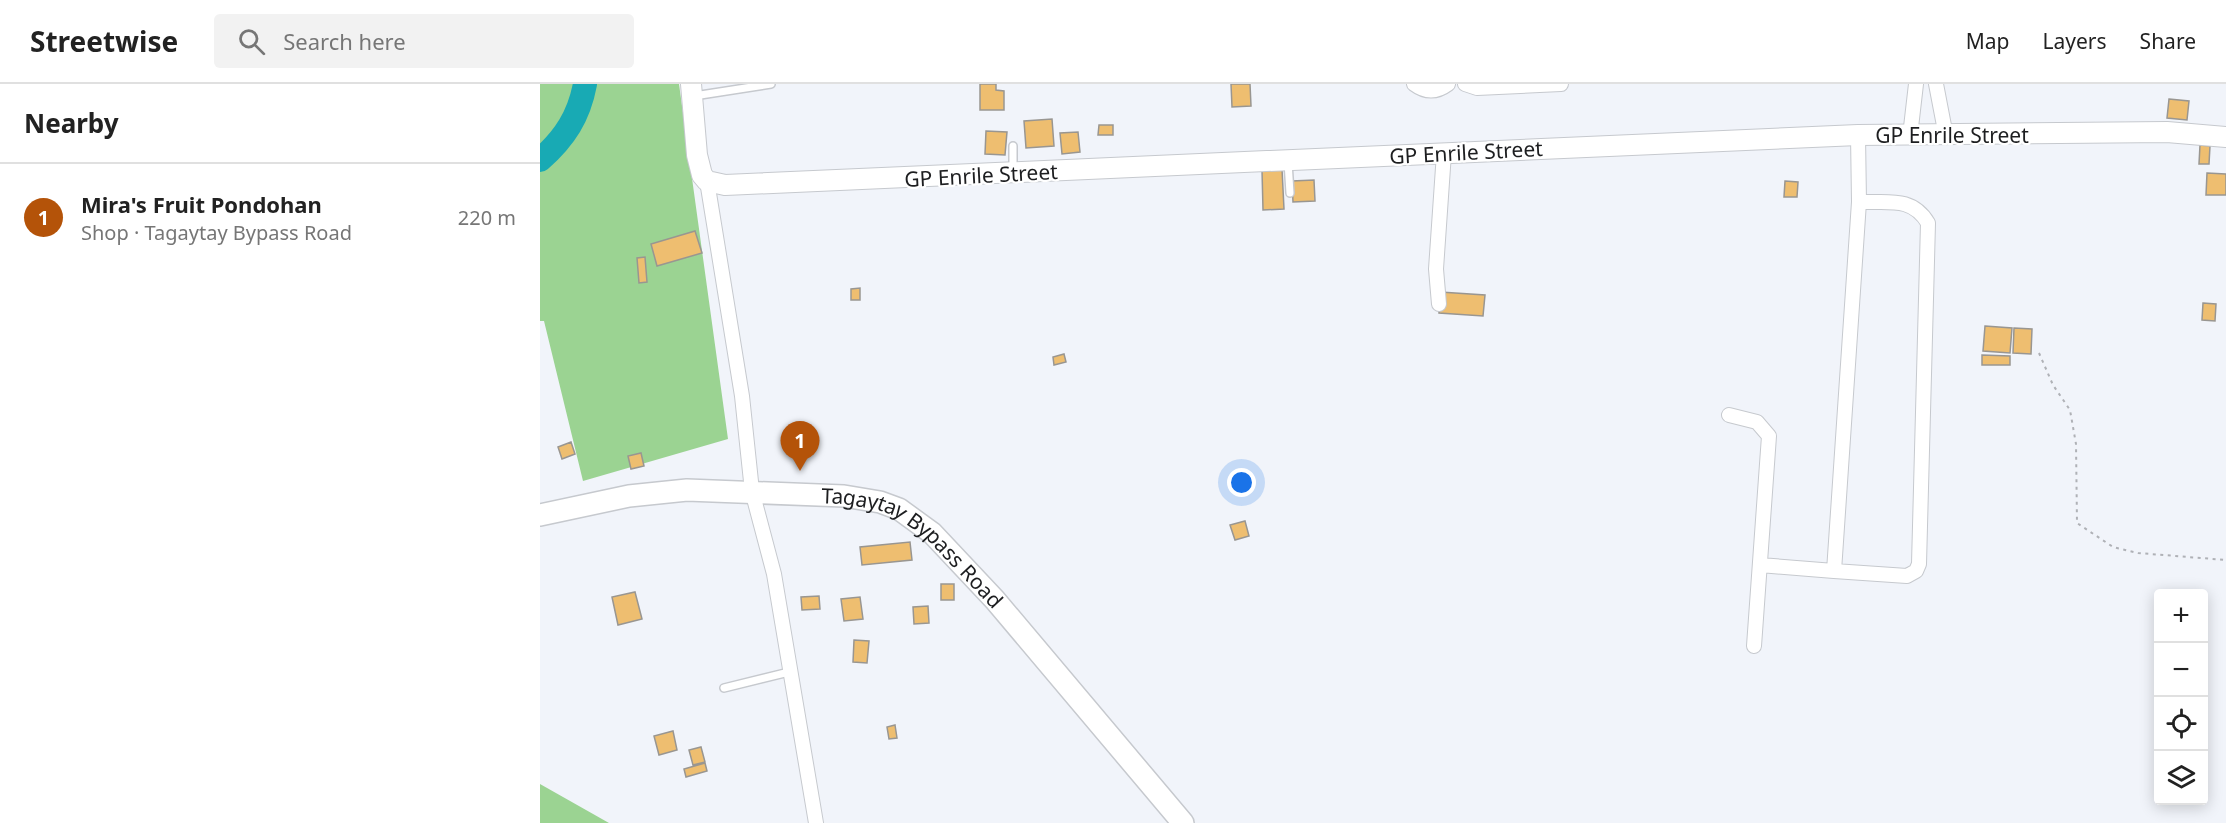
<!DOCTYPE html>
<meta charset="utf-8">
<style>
body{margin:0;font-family:"Noto Sans",sans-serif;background:#f2f2f2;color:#222}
.controls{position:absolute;right:18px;bottom:18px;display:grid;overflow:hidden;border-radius:6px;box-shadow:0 3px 15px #0003}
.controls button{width:54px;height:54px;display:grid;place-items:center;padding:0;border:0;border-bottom:2px solid #e0e0e0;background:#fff;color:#222;font:30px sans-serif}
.you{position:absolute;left:702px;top:399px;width:21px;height:21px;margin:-15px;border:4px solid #fff;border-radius:50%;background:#1a73e8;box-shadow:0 0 0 9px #1a73e833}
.badge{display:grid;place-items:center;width:39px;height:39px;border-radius:50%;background:#b45309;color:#fff;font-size:20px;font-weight:700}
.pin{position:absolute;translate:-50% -50px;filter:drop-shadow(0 2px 3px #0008)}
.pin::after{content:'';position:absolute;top:32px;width:21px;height:18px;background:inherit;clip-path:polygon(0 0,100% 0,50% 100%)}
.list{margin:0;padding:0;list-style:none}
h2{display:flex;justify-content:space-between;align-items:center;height:78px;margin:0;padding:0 24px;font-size:26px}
h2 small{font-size:20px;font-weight:400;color:#767676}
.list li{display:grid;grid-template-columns:39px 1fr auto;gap:18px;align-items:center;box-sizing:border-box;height:108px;padding:0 24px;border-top:2px solid #e0e0e0}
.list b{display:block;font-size:22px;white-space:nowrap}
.list p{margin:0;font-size:20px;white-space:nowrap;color:#767676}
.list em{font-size:20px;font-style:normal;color:#767676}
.icon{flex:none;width:33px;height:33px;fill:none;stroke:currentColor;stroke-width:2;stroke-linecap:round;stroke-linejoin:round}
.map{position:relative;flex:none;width:1686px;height:739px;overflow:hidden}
header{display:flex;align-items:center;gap:36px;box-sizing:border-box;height:84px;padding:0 30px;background:#fff;border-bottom:2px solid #e0e0e0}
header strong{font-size:28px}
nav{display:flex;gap:33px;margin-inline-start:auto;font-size:21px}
.search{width:420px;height:54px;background:#f2f2f2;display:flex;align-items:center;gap:15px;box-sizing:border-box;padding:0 21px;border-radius:6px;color:#767676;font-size:22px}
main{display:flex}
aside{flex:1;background:#fff}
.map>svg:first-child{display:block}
</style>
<header>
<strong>Streetwise</strong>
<div class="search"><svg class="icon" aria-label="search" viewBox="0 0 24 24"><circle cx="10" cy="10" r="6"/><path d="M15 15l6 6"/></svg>Search here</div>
<nav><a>Map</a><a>Layers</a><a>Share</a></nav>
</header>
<main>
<aside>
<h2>Nearby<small></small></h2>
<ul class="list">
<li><span class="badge">1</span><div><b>Mira's Fruit Pondohan</b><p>Shop · Tagaytay Bypass Road</p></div><em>220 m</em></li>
</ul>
</aside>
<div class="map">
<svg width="1686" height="739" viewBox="0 0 1686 739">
<rect width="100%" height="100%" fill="#f1f4fa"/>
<path fill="#9bd392" d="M0,0H139L188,355L43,397L4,237H0Z
M0,700L69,739H0Z"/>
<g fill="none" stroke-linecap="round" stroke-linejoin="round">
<path stroke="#18aab4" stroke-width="24" d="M0,76C25,54 39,32 45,0"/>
</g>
<path fill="#eebe70" stroke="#999691" stroke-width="1.5" d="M440,0H456V6L464,7V26H440Z
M691,0H710L711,22L692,23Z
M1629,15L1649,17L1647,36L1627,34Z
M512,35L514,62L486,64L484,37Z
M559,41H573V51H558Z
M446,47L467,48L465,71L445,70Z
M538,48L540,68L522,70L520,49Z
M1660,61L1670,62L1669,80H1659Z
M742,85L744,125L723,126L722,86Z
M1667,89L1686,90V111H1666Z
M774,96L775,117L753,118L752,97Z
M1245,97L1258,98L1257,113H1244Z
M155,147L162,169L117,182L111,160Z
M105,173L107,198L99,199L97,174Z
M320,204V216H311V205Z
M900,208L945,211L943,232L899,229Z
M1663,219L1676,220L1675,237L1662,236Z
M1445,242L1472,244L1470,269L1443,267Z
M1474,244L1492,245L1491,270L1473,269Z
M524,270L526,278L514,281L513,273Z
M1442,271L1470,272V281H1442Z
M31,358L35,370L22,375L18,363Z
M101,369L104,382L91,385L88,372Z
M705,437L709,452L695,456L690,441Z
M370,458L372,476L322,481L320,463Z
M401,500H414V516H401Z
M95,508L102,535L78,541L72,513Z
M279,512L280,525L262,526L261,513Z
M320,513L323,535L304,537L301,515Z
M388,522L389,539L374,540L373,523Z
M314,556L329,557L327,579L313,578Z
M355,641L357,654L349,655L347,643Z
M133,647L137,666L119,671L114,652Z
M161,663L165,678L153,681L149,666Z
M165,679L167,687L146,693L144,685Z"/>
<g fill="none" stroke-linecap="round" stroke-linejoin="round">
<defs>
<path id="lane" d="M154,12L231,0
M748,78L750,109
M473,87V62
M184,604L249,588"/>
<path id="street" d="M874,0C886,9 896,9 908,0
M925,0L937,4L1021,0
M1396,0L1406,52
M1318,51L1319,118L1294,487L1367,492L1376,487L1379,480L1388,139C1372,112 1348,119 1319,118
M1370,52L1376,0
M167,97L202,312L212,407L234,490L276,739
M899,220L896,185L904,69
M1189,331L1217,338L1229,352L1214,562
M1220,481L1294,487"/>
<path id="secondary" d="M151,0L157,71L162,91L167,97L185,101L1318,51L1627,48L1686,53"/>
<g id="primary">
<path id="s1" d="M0,431L89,412L147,406L304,412L340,418L359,425L392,449L455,516L643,739"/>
</g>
</defs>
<use href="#lane" stroke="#c6c9ce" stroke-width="10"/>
<use href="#street" stroke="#c6c9ce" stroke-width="16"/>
<use href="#secondary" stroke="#c6c9ce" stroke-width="22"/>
<use href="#primary" stroke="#c6c9ce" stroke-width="24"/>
<path stroke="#afb1b6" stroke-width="2" stroke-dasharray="3 4.5" stroke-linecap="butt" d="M1499,269L1513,301L1530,326L1536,360L1537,439L1573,463L1598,469L1686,476"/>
<use href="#lane" stroke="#fff" stroke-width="7"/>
<use href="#street" stroke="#fff" stroke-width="14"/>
<use href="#secondary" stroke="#fff" stroke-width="20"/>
<use href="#primary" stroke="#fff" stroke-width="21"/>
</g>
<g text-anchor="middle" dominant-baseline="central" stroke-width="4.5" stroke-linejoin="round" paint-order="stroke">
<g font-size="21" fill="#1d1e20" stroke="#fff">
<text x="1412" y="51">GP Enrile Street</text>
<text transform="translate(926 68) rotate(-3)">GP Enrile Street</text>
<text transform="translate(441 91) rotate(-3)">GP Enrile Street</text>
<text stroke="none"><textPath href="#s1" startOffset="393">Tagaytay Bypass Road</textPath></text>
</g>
</g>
</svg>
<div class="controls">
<button>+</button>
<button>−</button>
<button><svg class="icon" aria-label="locate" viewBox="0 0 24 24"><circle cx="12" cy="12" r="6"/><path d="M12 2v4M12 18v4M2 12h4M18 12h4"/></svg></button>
<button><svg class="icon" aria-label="layers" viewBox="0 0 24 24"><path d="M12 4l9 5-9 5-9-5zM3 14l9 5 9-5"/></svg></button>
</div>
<div class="you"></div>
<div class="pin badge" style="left:260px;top:387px">1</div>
</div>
</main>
